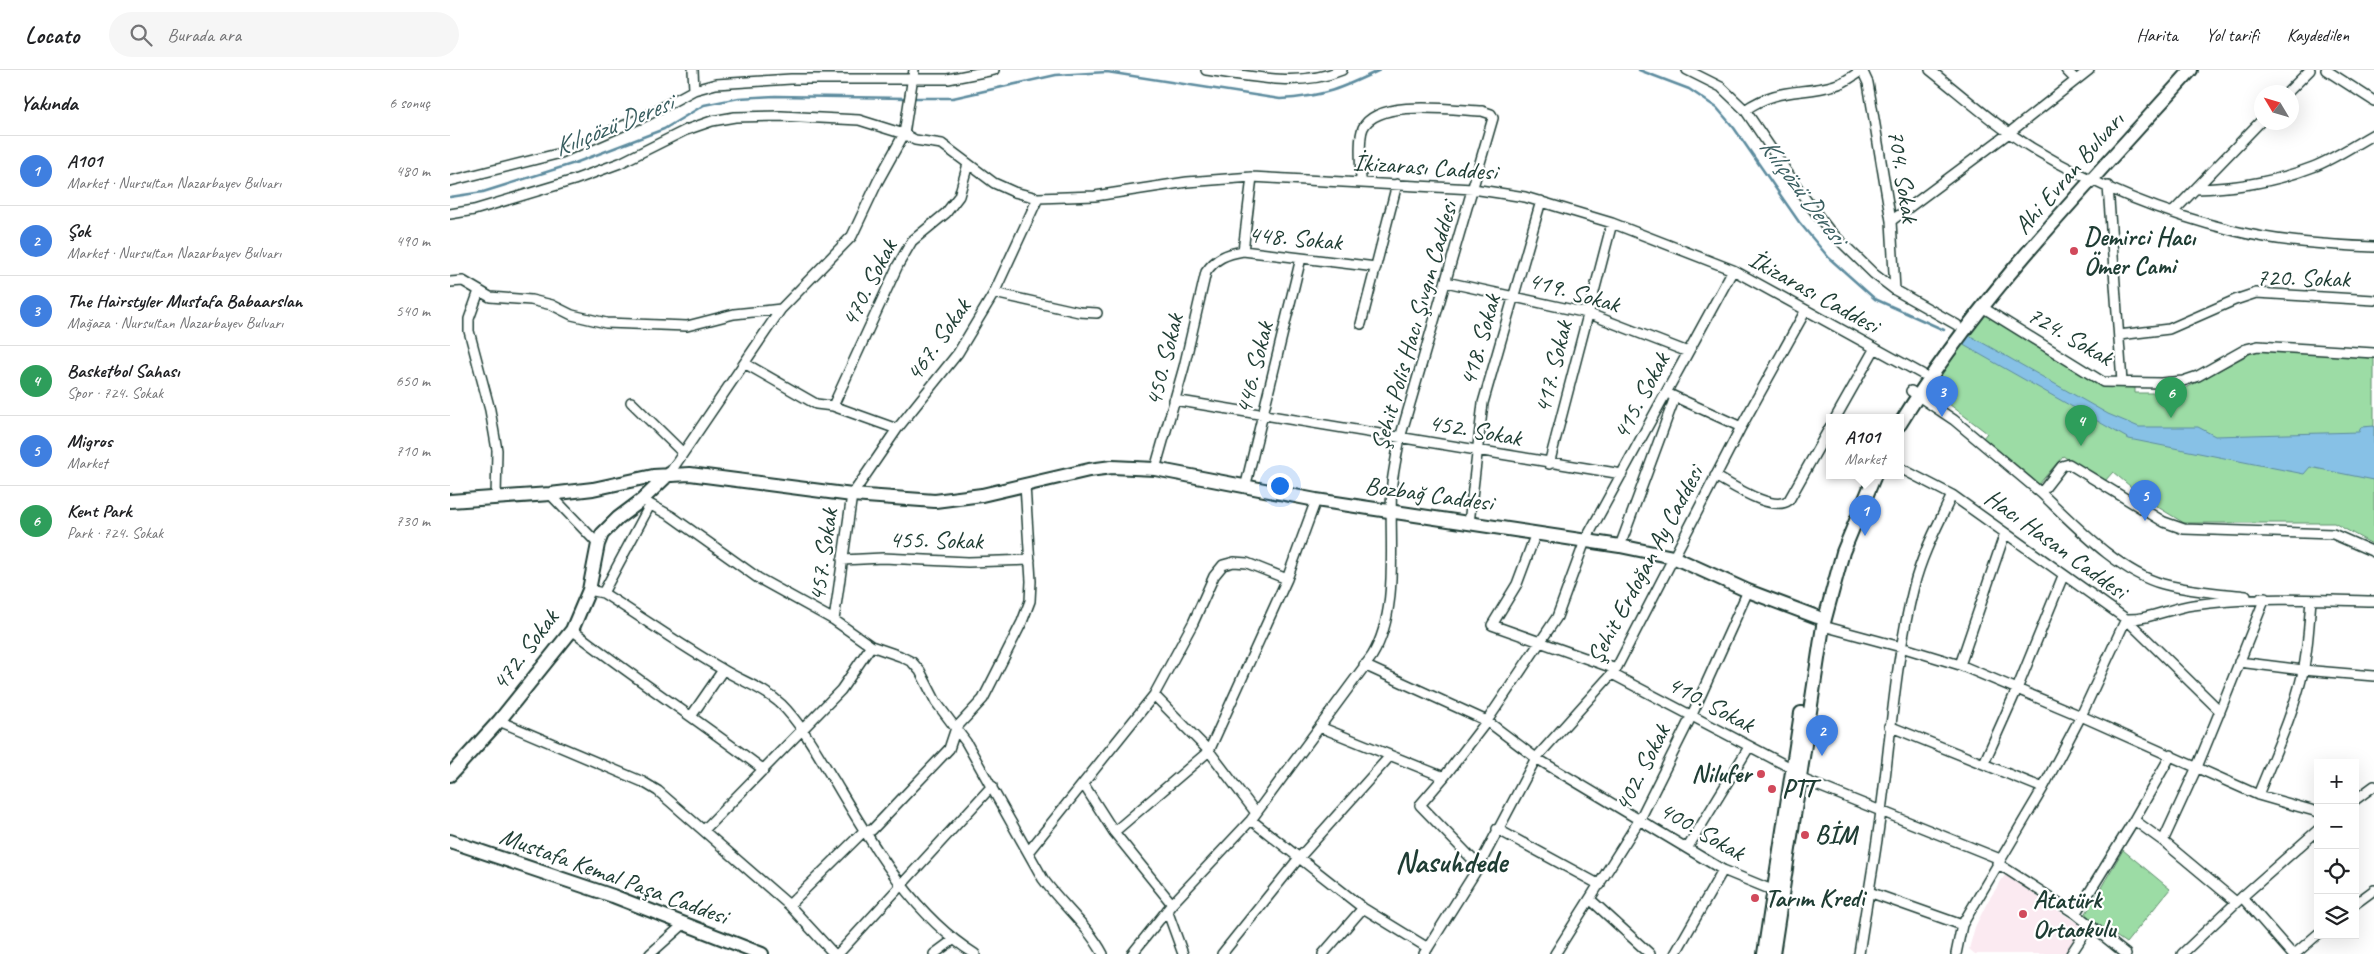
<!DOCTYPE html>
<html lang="tr">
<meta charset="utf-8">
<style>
body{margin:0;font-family:Caveat,sans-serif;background:#f6f6f6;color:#202124}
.controls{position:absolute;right:15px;bottom:15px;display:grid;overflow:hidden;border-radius:0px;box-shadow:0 5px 20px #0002}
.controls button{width:45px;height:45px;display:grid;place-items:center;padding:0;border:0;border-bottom:1px solid #e0e0e0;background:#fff;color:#202124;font:25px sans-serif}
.compass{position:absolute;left:1804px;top:15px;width:45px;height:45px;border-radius:50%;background:#fff;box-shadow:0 5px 20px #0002;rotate:308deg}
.you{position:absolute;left:829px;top:415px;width:18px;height:18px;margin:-12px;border:4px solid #fff;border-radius:50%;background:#1a73e8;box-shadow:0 0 0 8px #1a73e833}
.badge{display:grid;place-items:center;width:32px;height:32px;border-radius:50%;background:#111827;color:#fff;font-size:16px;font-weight:700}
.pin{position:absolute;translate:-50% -41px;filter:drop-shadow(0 1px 2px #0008)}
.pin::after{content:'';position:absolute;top:26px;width:18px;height:15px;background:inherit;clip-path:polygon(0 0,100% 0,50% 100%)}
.popup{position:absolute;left:1376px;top:344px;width:78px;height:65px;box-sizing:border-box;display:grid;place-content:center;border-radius:0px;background:#fff;filter:drop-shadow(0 1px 4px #0005);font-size:16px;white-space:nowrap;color:#757577}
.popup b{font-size:19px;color:#202124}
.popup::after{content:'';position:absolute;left:50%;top:100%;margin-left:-10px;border:10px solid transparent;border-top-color:#fff}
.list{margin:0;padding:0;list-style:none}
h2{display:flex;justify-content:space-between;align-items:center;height:65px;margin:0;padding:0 20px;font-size:21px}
h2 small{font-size:16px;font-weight:400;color:#757577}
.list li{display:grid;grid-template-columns:32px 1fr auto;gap:15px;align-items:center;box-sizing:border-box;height:70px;padding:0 20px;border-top:1px solid #e0e0e0}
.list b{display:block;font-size:19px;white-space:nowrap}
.list p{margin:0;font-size:16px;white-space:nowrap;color:#757577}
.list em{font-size:16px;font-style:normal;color:#757577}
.icon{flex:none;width:28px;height:28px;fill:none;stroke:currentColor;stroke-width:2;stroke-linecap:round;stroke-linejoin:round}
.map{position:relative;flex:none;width:1924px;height:884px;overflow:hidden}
header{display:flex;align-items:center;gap:30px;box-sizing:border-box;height:70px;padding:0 25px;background:#fff;border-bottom:1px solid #e0e0e0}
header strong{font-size:24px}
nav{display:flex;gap:28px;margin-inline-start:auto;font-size:18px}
.search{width:350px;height:45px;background:#f6f6f6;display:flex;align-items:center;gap:12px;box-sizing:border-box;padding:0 18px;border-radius:28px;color:#757577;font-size:19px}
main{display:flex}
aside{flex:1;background:#fff}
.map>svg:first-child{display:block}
</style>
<header>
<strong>Locato</strong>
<div class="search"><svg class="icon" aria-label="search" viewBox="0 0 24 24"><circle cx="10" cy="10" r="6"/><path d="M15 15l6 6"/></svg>Burada ara</div>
<nav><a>Harita</a><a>Yol tarifi</a><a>Kaydedilen</a></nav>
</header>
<main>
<aside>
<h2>Yakında<small>6 sonuç</small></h2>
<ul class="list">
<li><span class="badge" style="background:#3f7fe0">1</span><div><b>A101</b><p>Market · Nursultan Nazarbayev Bulvarı</p></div><em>480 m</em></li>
<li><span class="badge" style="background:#3f7fe0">2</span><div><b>Şok</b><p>Market · Nursultan Nazarbayev Bulvarı</p></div><em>490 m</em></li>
<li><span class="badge" style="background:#3f7fe0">3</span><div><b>The Hairstyler Mustafa Babaarslan</b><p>Mağaza · Nursultan Nazarbayev Bulvarı</p></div><em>540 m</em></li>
<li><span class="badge" style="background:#2e9e5b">4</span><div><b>Basketbol Sahası</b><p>Spor · 724. Sokak</p></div><em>650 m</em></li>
<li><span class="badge" style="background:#3f7fe0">5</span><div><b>Migros</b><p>Market</p></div><em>710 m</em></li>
<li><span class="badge" style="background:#2e9e5b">6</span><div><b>Kent Park</b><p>Park · 724. Sokak</p></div><em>730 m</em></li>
</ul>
</aside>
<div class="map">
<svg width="1924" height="884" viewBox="0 0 1924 884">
<rect width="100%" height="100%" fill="#fff"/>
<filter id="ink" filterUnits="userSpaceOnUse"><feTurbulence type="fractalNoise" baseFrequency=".02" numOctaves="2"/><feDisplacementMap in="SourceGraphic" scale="10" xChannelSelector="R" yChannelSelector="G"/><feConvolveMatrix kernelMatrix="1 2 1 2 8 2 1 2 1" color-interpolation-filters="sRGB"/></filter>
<g filter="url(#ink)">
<path fill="#fbeaf1" d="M1555,805L1633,857L1616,884H1525L1519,879L1525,857L1538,831Z"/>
<path fill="#9cdca5" stroke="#5e8c6c" d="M1532,242L1652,316L1685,317V323H1727L1807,280L1924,288V475L1884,453H1734L1698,431L1663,402L1654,412L1613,386L1589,414L1584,412L1533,368L1537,363L1491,328L1487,333L1474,325Z
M1673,780L1720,819L1676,873L1635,845Z"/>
<path fill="#87c1e6" stroke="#5d8c9f" d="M1517,264L1658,344L1689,357H1748L1765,366L1909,362L1911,357L1924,356V410L1860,397L1854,404L1679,369L1510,273Z"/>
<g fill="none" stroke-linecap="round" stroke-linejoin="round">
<path stroke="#5d8c9f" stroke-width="2.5" d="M1189,0L1239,19L1267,38L1284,58L1349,152L1379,188L1425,229L1494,260
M463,28H503L606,5L657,2L830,29C873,27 892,18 930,0
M0,127L33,122L125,93L214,59L254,35L289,28L325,26L457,28"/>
<defs>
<path id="street" d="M243,0L244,20
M756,0C800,6 849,18 892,0
M1237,0L1271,17L1295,40L1356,130L1379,160L1424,204L1445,220L1507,255
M1412,0L1418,13L1441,151L1445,220
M1480,0C1513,26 1546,56 1582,78C1644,115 1715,144 1785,161C1830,172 1878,175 1924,177
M1616,0L1626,10
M1876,0L1924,31
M1838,22L1860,0
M1295,40C1328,17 1351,25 1385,15C1395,13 1404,5 1412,0
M0,111L111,83L198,45L244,20L266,14L341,9H498L544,0
M1658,116L1672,312
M1746,119C1786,118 1825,112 1863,97C1884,89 1904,75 1924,64
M1723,142L1812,50
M0,144L24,140L124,110L170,93L236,60L262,51L285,47L331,46L409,50L454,64L465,70L492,74L544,113L564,122L588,128L645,126L737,112L802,107L1023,119L1075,127L1162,153L1283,200L1472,304
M1441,151L1559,63L1639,0
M793,181L802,107
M0,212L13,211L40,227L81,230L102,235L122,245L156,253L237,256L284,244L331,239
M996,212L1137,243L1238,282
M29,221L19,249V261L40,340L47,380L46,428
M544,223L629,242L647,243
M1532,237L1653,312L1711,313L1733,311L1748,306L1796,279L1808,276L1924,283
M911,254L947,114
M1669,265L1719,259L1785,230L1806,223L1924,230
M296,294L366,334L383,336L447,359
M1461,321L1504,350L1591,423L1612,396L1619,394L1714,452L1734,459L1883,464L1924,482
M1221,325L1291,357
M724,330L1172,404
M181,332L233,383
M383,336L448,195L462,171L496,143L509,126L518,94
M1386,347L1425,278
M1099,394L1162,153
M1450,398L1502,425L1676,549C1699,550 1720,538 1743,535C1803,526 1863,530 1924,531
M705,399L734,297L756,202C766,188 776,184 793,181L926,197
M219,404L331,239L402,166L428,111L454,64L464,0
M1265,406C1282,415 1323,443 1339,430L1380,357
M795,418L851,188
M1591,423C1624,454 1668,502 1713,514C1740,521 1768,523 1796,526
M100,424L148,474
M192,430L221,446L308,508L384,550L421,576L450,586L462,592L470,601L486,632L516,672L593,809C612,835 638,856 653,884
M1019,453L1033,333L1091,131
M1086,463L1067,514L1042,555L1166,599
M1170,476L1225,327
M392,490L433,488L518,492L580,490
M139,520L153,523C193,548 231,576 272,599C291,611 314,618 331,634C353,656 368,685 385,712C422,774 462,845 525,884
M153,523L200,435
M384,550L402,425L447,359L508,283L544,223L588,128
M1373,556L1451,577L1510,595L1631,646L1808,725L1868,742
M122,560C185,609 251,652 314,700
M1789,592L1853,600L1924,606
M914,595L1037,651L1086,688L1273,800L1322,820
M1510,595L1555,463
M1162,604L1341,698
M704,625L759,681L806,743
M1770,641L1815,528H1811
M242,645L273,600
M49,651L193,712L208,721L339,835L384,884
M1439,656L1593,718
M870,657L994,707
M1534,693L1567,619L1613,506
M1349,708L1550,789
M634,715L664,762L722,834
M1808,725C1824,685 1843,645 1853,602C1858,579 1859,553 1861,530
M1905,730L1924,716
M801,750L913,838L978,878
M1684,750L1713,771L1786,832
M1047,759L1150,815
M254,760L391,620L421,576
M664,762L759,681L837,509L866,430
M1238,777L1299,677
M579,781L704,625L743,553L764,506L773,495L784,492L797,493L837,509
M1547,793L1626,844L1676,884
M1029,796L970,735L994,707L1037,651L1107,547L1135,471L1283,200
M1419,822L1512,855
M1792,827L1842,884
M1141,830L1200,884
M1905,834L1924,820
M339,835L414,761L422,760L499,679L506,658L533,629L572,552L580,531L581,511L575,415
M717,840L733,884
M1626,844L1684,750L1721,685
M200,884L235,853
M388,884L542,716
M484,884L503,870
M682,884L722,834L801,750L922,586C951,538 938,468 942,413C944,398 947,383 950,368L1043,48L1041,44L1032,41C1005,40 928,28 913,58C908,69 911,98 911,112
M772,884L849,788L940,686
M873,884L913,838
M974,884L1029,796L1086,688L1166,599L1291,357L1356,240
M1105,884L1190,749L1241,647L1298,521
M1225,884L1273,800
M1409,884C1416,836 1425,789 1431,741C1441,666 1445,590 1464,516C1472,484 1488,455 1502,425
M1506,884L1512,855L1593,718L1631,646L1676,549L1770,641L1747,697L1713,771
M1621,884L1640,855
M1732,884L1792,827L1868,760
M1845,884L1868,864"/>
<path id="secondary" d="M1450,354C1530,224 1639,114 1741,0
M0,431L100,424L143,419L203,406L240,404L402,425L485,431L532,425L639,400L662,397L705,399L866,430L1170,476L1223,487L1298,521L1367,547
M0,705L49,651L122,560L139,520L148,474L152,464L168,448L192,430L219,404
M0,771L163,826L312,884
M1314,884L1351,643
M1323,884L1373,556L1393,482L1425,405"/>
</defs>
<use href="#street" stroke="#1f3d34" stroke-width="12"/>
<use href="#secondary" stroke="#1f3d34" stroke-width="16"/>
<use href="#street" stroke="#fff" stroke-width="9"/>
<use href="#secondary" stroke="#fff" stroke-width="12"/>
</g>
</g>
<g fill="#d1495b" stroke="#fff" stroke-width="2">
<circle cx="1624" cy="181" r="5"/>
<circle cx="1311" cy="704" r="5"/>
<circle cx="1322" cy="719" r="5"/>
<circle cx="1355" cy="765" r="5"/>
<circle cx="1305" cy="828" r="5"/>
<circle cx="1573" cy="844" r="5"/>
</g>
<g text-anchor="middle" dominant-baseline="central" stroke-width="4.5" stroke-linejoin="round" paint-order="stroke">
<g font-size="25" fill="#1f3d34" stroke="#fff">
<text transform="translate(975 97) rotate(4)">İkizarası Caddesi</text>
<text transform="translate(1619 103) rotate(-49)">Ahi Evran Bulvarı</text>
<text transform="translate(1453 106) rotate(81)">704. Sokak</text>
<text transform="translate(845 168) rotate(5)">448. Sokak</text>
<text transform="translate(1853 208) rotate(1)">720. Sokak</text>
<text transform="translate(419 213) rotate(-63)">470. Sokak</text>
<text transform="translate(1124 222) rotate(16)">419. Sokak</text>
<text transform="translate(1364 222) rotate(29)">İkizarası Caddesi</text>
<text transform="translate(964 256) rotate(-74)">Şehit Polis Hacı Şıvgın Caddesi</text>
<text transform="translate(1620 266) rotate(30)">724. Sokak</text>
<text transform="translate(488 270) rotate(-55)">467. Sokak</text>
<text transform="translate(1030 270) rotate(-74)">418. Sokak</text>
<text transform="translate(714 290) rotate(-76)">450. Sokak</text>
<text transform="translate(1103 297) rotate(-76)">417. Sokak</text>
<text transform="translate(804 298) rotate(-76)">446. Sokak</text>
<text transform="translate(1191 326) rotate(-62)">415. Sokak</text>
<text transform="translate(1025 360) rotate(10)">452. Sokak</text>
<text transform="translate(979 424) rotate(8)">Bozbağ Caddesi</text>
<text transform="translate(486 470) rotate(1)">455. Sokak</text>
<text transform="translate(1606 474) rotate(36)">Hacı Hasan Caddesi</text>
<text transform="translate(373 485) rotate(-82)">457. Sokak</text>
<text transform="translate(1195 495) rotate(-62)">Şehit Erdoğan Ay Caddesi</text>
<text transform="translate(75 580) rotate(-53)">472. Sokak</text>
<text transform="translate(1261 634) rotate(28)">410. Sokak</text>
<text transform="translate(1192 698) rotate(-63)">402. Sokak</text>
<text transform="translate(1252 761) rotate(30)">400. Sokak</text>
<text transform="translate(164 806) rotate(20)">Mustafa Kemal Paşa Caddesi</text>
</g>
<g font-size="25" font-weight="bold" fill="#1f3d34" stroke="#fff" text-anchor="start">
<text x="1634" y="167">Demirci Hacı<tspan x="1634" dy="29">Ömer Cami</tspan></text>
<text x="1301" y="704" text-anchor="end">Nilufer</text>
<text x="1332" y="719">PTT</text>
<text x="1365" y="765">BİM</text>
<text x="1315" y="828">Tarım Kredi</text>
<text x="1583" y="830">Atatürk<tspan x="1583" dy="29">Ortaokulu</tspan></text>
</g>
<g font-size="26" font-style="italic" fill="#395e60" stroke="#fff">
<text transform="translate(163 55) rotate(-22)">Kılıçözü Deresi</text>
<text transform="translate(1353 121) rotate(53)">Kılıçözü Deresi</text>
</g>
<g font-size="30" font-weight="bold" fill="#1f3d34" stroke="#fff">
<text x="1001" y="792">Nasuhdede</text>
</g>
</g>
</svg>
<div class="controls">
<button>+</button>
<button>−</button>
<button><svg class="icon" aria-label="locate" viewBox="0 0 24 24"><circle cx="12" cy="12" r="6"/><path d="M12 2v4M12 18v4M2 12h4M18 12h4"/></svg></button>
<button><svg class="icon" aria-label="layers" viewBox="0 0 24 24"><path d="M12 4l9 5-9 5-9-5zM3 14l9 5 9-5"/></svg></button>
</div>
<svg class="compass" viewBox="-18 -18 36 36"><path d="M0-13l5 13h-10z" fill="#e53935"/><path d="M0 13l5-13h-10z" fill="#757577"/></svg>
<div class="you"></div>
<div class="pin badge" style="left:1415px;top:466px;background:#3f7fe0">1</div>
<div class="popup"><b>A101</b>Market</div>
<div class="pin badge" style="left:1372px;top:686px;background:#3f7fe0">2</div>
<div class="pin badge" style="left:1492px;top:347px;background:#3f7fe0">3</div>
<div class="pin badge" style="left:1631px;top:376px;background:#2e9e5b">4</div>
<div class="pin badge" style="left:1695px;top:451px;background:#3f7fe0">5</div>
<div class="pin badge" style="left:1721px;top:348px;background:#2e9e5b">6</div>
</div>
</main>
